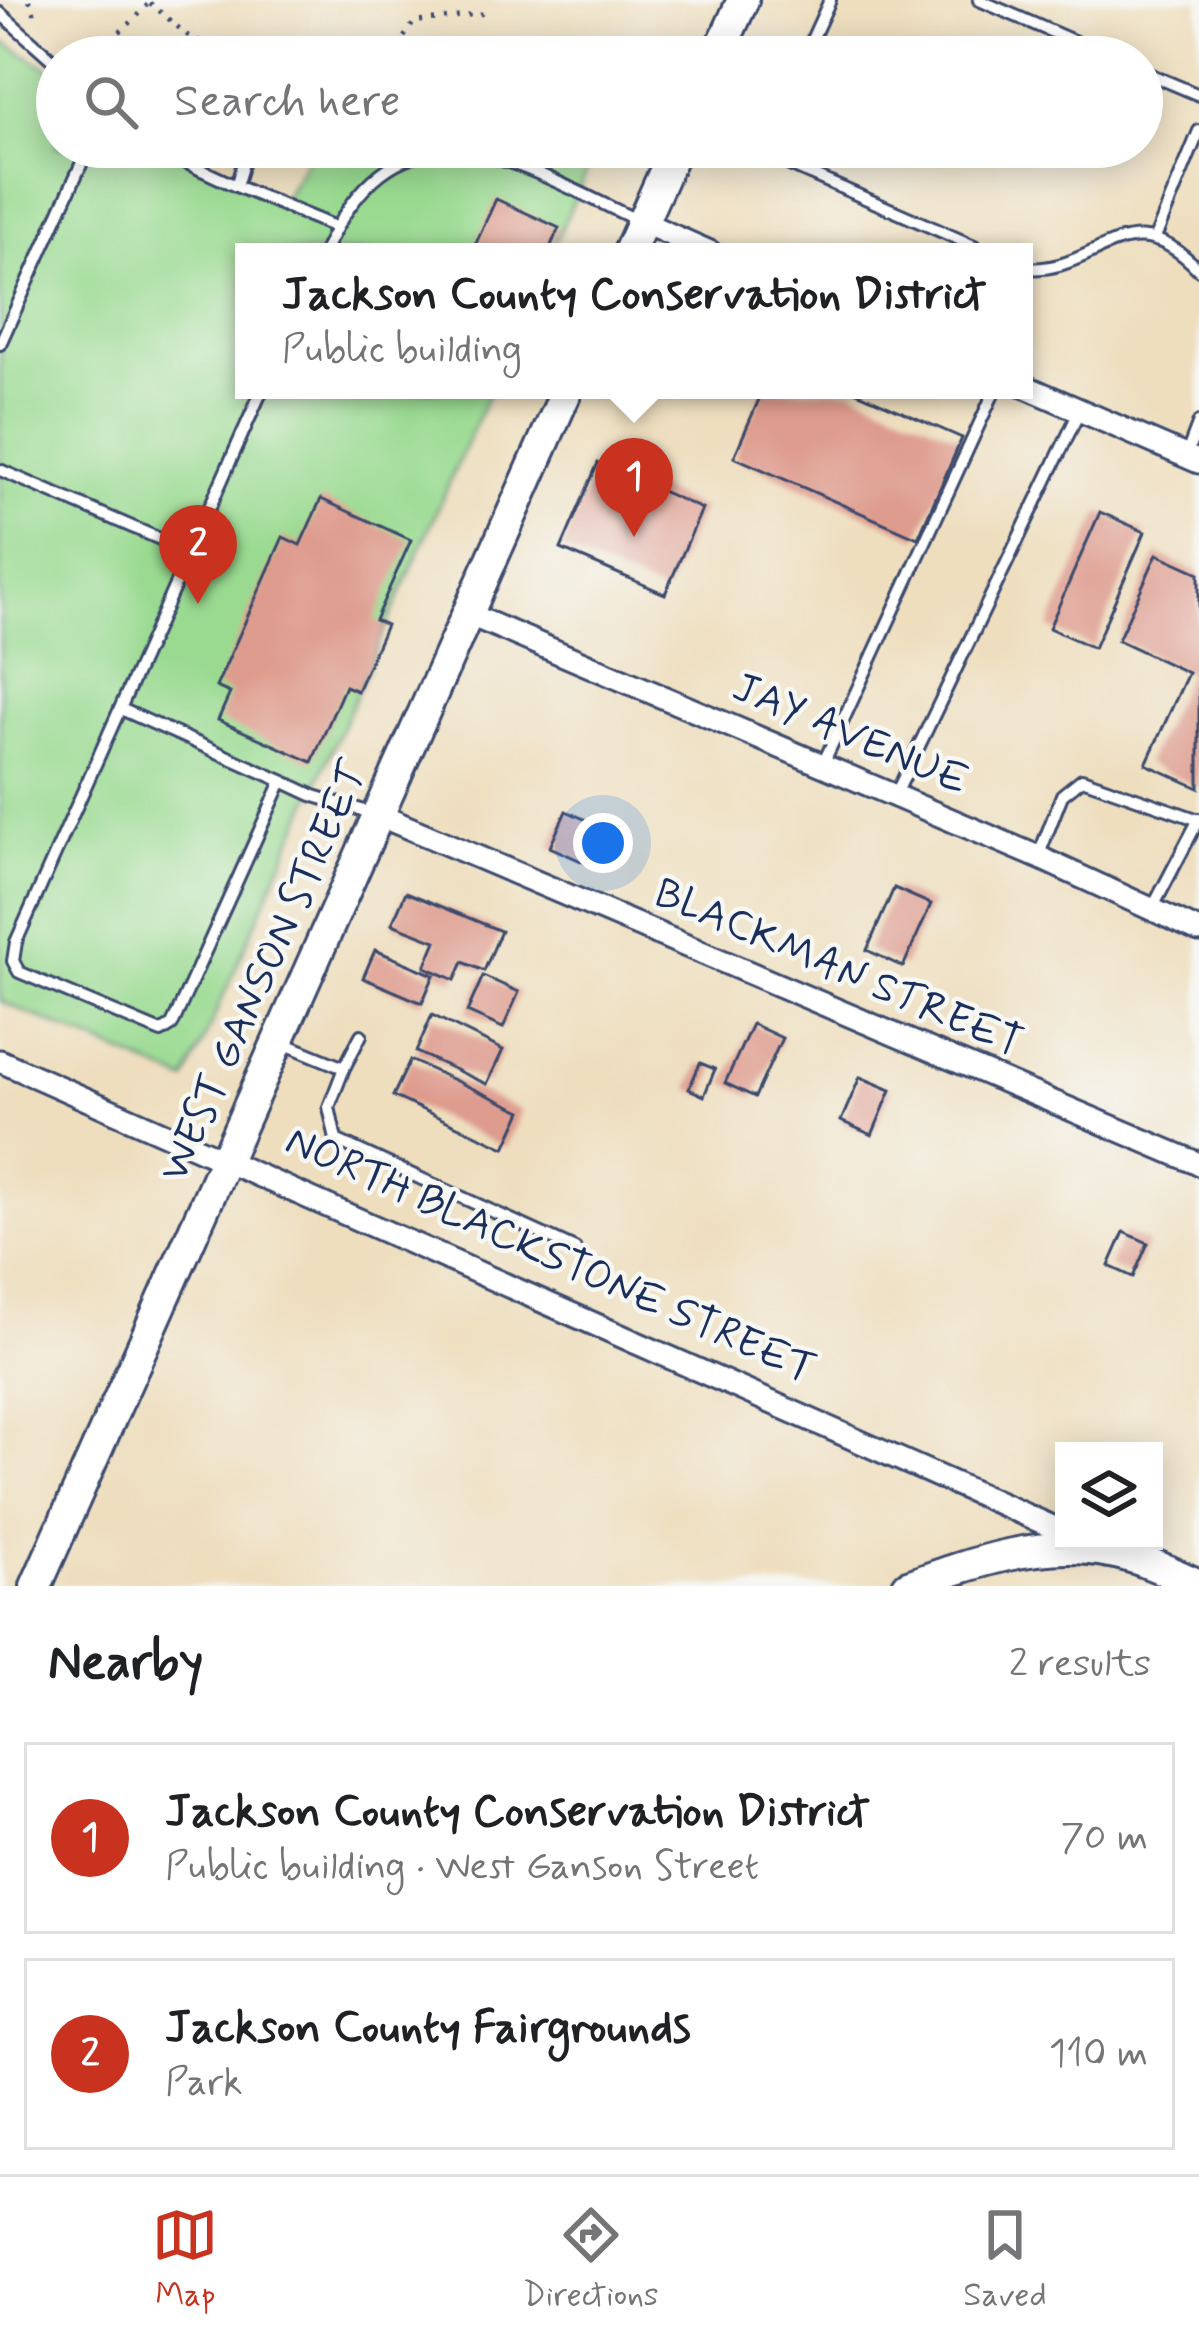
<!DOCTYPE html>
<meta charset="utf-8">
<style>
body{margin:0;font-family:Mynerve,sans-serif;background:#f2f2f2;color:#202124}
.controls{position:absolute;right:36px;bottom:36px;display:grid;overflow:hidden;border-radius:0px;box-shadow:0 6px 30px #0003}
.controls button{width:108px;height:108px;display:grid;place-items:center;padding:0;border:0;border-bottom:3px solid #e0e0e0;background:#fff;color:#202124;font:60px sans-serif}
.you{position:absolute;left:603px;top:843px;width:42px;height:42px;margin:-30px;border:9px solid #fff;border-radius:50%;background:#1a73e8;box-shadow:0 0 0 18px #1a73e833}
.badge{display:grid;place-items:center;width:78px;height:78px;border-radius:50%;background:#c8321e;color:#fff;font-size:39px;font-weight:700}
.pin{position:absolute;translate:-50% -99px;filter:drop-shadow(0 3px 6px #0008)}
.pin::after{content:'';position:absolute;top:63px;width:42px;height:36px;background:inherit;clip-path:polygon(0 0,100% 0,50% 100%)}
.popup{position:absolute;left:235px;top:243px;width:798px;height:156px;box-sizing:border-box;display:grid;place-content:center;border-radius:0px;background:#fff;filter:drop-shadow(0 3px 9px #0005);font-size:39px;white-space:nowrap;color:#757577}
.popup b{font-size:45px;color:#202124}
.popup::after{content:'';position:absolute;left:50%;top:100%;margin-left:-24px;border:24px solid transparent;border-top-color:#fff}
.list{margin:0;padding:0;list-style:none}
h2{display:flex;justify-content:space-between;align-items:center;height:156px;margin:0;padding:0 48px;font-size:51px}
h2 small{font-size:39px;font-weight:400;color:#757577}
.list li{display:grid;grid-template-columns:78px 1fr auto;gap:36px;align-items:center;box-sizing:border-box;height:192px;margin:0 24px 24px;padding:0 24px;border:3px solid #e0e0e0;border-radius:0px}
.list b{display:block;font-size:45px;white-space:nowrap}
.list p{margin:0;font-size:39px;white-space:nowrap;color:#757577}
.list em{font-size:39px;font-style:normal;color:#757577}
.icon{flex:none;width:66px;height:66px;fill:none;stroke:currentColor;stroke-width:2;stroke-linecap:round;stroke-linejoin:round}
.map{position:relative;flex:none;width:1199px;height:1586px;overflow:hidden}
.search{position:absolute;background:#fff;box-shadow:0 6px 30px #0003;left:36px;right:36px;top:36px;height:132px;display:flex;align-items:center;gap:30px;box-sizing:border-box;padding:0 42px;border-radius:66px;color:#757577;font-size:45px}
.sheet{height:588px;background:#fff}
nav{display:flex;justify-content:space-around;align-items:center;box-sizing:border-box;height:168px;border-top:3px solid #e0e0e0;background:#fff;font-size:33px;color:#757577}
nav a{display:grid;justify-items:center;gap:6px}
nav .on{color:#c8321e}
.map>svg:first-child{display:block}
</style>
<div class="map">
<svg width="1199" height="1586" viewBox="0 0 1199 1586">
<rect width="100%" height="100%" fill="#f6f6f2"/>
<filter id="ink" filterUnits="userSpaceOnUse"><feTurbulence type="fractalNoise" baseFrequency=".00833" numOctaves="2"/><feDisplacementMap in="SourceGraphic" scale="24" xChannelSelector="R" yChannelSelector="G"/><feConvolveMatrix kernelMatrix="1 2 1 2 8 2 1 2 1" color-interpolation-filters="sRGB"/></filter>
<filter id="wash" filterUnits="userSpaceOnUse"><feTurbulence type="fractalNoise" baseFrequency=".004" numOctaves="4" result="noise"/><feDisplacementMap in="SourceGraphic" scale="48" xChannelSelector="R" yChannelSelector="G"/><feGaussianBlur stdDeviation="2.7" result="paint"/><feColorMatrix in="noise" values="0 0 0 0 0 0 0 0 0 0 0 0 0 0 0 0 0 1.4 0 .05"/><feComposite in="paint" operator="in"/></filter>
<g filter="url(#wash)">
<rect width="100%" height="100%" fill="#eedebe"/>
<path fill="#99da90" stroke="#5a8477" stroke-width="3" d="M0,40L57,73V147H181L280,205L314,147H557L593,157L551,252H244V390H490L186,1081L0,1001Z"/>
<g id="blocks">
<path fill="#de9c8e" d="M496,199L559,228L548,252H472Z
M763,390H852L962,438L918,538L734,457Z
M598,463L702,509L665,594L561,549Z
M321,499L411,540L375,620L386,625L357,691L345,686L312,762L218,720L230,693L216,687L283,537L300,545Z
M1100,512L1145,532L1094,648L1049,628Z
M1157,554L1199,573V788L1146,764L1188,673L1118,640Z
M566,811L604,828L588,864L550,847Z
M894,888L931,904L903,967L867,950Z
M406,892L501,931L484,971L463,962L455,980L425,967L436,941L392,924Z
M375,950L434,975L422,1003L363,978Z
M483,976L519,992L503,1028L467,1012Z
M432,1015L503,1050L487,1084L416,1052Z
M752,1024L782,1038L755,1097L725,1083Z
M410,1060L522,1111L505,1148L393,1096Z
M700,1063L715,1069L704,1096L689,1089Z
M860,1077L891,1090L872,1135L841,1121Z
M1124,1232L1148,1243L1133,1277L1109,1266Z"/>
</g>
</g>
<g filter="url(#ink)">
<use href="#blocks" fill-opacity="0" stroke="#3b496c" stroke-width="3"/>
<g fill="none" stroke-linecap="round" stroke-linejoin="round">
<defs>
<path id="lane" d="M979,0L1110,57
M0,13L57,64
M804,57L830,0
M1142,71L1199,95
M152,147L236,186
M248,147L236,186L335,227
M765,147L762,153L988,252
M1155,238L1199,131
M324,252C402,83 516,164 639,221
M1024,268C1095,276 1127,194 1199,270
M0,344L89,147
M262,390L16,942L13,961L19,972L161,1032L172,1025L282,781L314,796L378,815
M1186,456L1199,422
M0,470L190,552
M121,709L282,781
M822,766L995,390
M895,796L1080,410
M1038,857L1062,795L1082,779L1196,819
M1153,907L1199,819
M283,1043L344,1068L329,1107L336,1140L575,1249
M344,1068L361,1035"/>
<path id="street" d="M642,222L710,252
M1024,386L1199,462
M468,614L1038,857L1199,931
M381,816L1199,1164
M0,1061L1064,1532"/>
<path id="secondary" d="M717,57L743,0
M629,252L676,147
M36,1586L567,390
M908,1586C972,1563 1041,1538 1110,1552C1141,1557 1171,1573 1199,1585"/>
</defs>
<use href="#lane" stroke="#3b496c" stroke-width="16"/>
<use href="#street" stroke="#3b496c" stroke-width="27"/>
<use href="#secondary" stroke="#3b496c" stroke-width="36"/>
<path stroke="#3b496c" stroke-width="4.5" stroke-dasharray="3 9" stroke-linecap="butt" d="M29,0L36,17
M150,3L187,35L233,57
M66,44L82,51C112,41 132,25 151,0
M391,57L414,22L488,13"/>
<use href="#lane" stroke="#fff" stroke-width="10"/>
<use href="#street" stroke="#fff" stroke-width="21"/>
<use href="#secondary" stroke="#fff" stroke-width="30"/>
</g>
</g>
<g text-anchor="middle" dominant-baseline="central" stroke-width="9" stroke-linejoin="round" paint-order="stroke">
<g font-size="42" fill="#1b2f5e" stroke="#f6f6f2">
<text transform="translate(850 735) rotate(23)">JAY AVENUE</text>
<text transform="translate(838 969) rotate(23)">BLACKMAN STREET</text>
<text transform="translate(265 972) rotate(-66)">WEST GANSON STREET</text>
<text transform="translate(550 1256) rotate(24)">NORTH BLACKSTONE STREET</text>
</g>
</g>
</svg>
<div class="controls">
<button><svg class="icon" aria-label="layers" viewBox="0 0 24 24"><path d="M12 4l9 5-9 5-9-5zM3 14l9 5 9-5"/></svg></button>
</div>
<div class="you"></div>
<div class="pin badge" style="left:634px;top:537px">1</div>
<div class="popup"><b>Jackson County Conservation District</b>Public building</div>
<div class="pin badge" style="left:198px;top:604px">2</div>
<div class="search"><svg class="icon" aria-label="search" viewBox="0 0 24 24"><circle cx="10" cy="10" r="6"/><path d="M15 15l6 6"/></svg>Search here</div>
</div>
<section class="sheet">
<h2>Nearby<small>2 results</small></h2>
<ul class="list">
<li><span class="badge">1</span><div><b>Jackson County Conservation District</b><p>Public building · West Ganson Street</p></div><em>70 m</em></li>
<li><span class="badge">2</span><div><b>Jackson County Fairgrounds</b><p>Park</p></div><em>110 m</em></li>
</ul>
</section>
<nav>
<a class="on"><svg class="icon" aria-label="map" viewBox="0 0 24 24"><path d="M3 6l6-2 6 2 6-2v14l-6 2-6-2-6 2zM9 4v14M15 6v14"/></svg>Map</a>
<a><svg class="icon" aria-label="directions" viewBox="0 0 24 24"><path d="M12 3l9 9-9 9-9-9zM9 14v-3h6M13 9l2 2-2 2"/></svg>Directions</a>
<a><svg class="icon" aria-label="saved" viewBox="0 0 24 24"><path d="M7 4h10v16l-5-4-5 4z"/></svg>Saved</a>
</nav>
